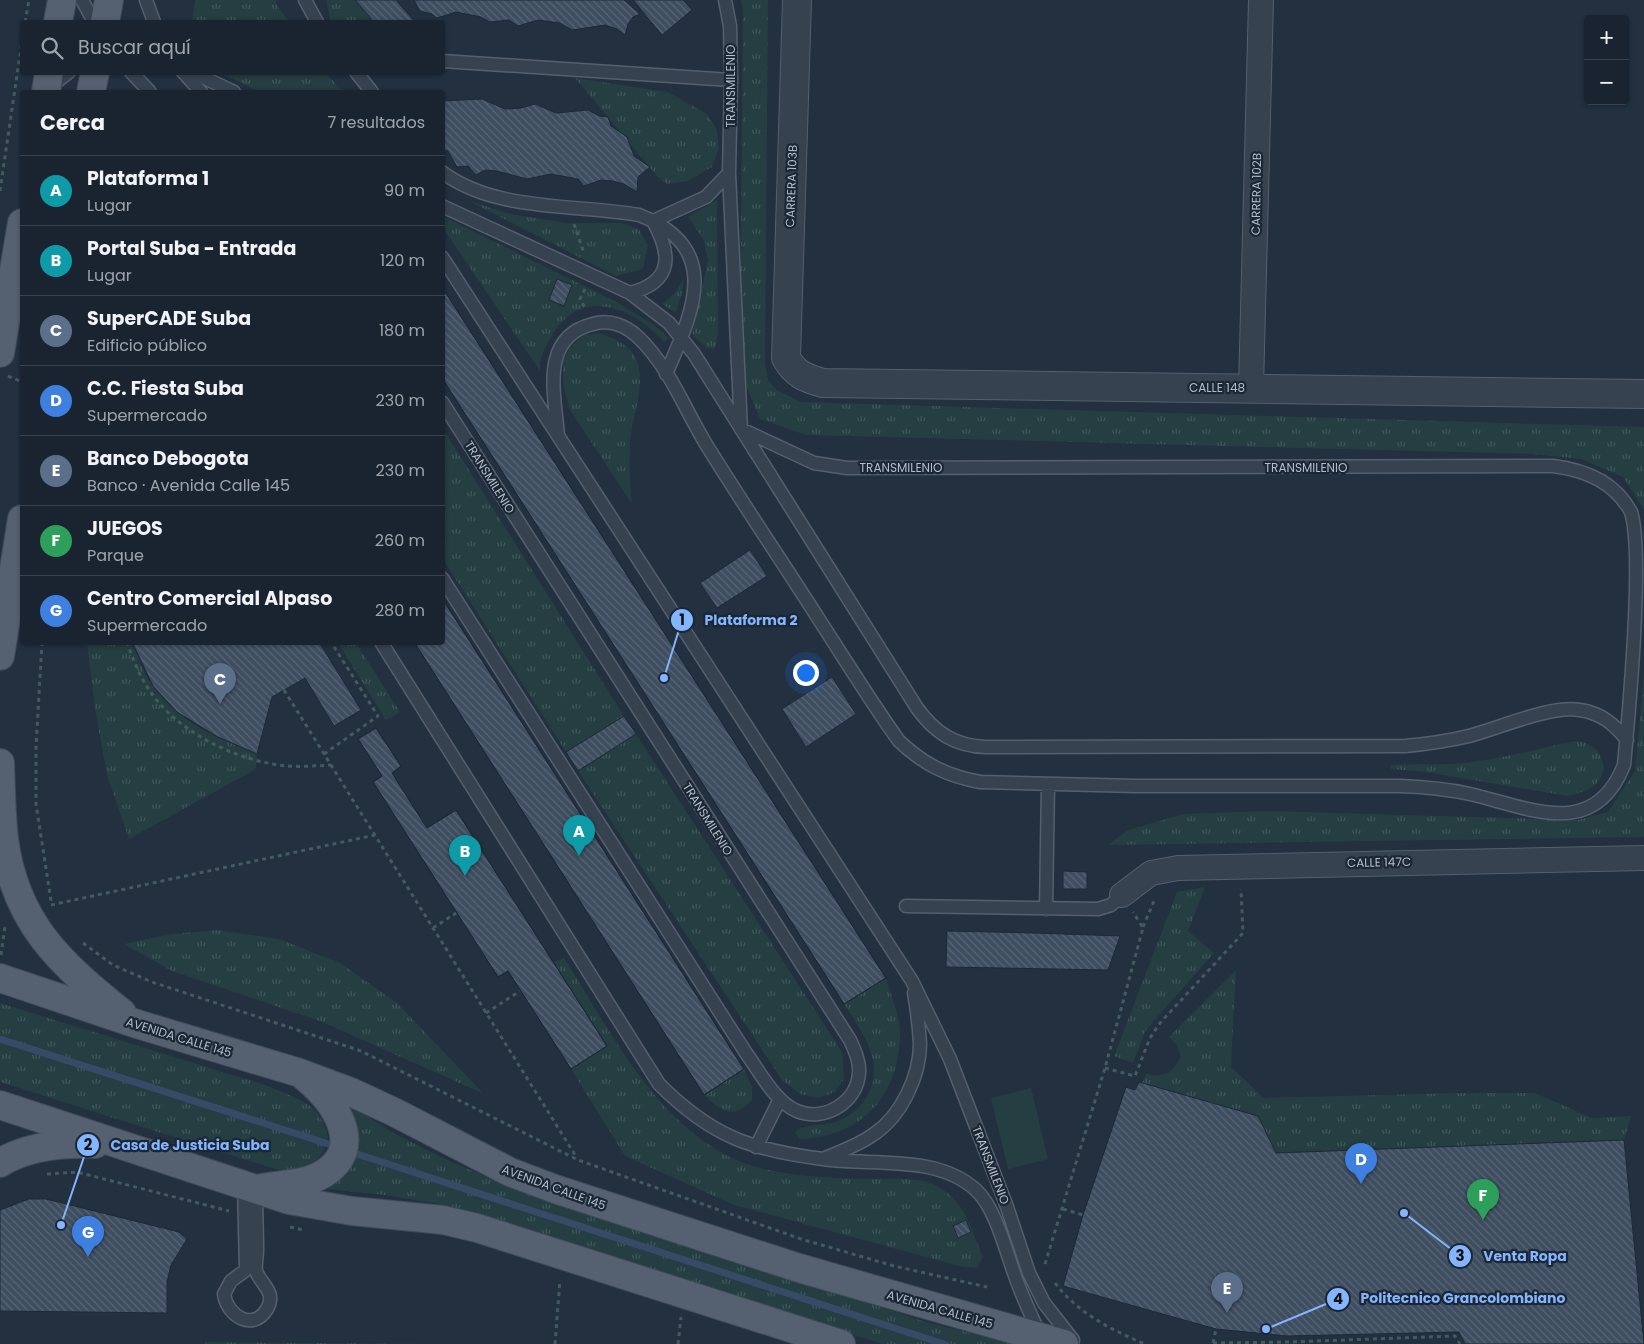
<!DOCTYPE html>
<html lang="es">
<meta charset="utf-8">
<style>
body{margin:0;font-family:Poppins,sans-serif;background:#232c38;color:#f1f3f6}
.controls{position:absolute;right:15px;top:15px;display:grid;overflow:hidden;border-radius:5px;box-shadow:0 1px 4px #0004}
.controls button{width:45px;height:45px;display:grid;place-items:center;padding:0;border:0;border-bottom:1px solid #38414c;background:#1a2430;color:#f1f3f6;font:25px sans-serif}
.you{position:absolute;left:805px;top:672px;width:18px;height:18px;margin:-12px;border:4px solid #fff;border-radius:50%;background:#1a73e8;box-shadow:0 0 0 8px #1a73e833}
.badge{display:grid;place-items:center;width:32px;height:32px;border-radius:50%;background:#1a73e8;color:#fff;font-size:16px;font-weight:700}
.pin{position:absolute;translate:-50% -41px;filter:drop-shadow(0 1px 2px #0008)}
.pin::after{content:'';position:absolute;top:26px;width:18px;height:15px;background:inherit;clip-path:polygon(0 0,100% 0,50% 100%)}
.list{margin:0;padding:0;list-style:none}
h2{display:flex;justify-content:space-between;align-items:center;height:65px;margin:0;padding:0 20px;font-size:21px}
h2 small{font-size:16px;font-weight:400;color:#9fa4ab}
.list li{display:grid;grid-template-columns:32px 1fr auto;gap:15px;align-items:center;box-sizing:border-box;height:70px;padding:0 20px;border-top:1px solid #38414c}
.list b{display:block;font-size:19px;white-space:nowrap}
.list p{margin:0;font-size:16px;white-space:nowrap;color:#9fa4ab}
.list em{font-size:16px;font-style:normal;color:#9fa4ab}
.icon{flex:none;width:28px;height:28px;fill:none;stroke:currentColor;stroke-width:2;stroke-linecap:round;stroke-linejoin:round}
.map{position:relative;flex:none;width:1644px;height:1344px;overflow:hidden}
.search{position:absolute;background:#1a2430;box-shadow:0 1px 4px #0004;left:20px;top:20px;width:425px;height:55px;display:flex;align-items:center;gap:12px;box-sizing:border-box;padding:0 18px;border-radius:5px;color:#9fa4ab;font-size:19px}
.panel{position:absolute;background:#1a2430;box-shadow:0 1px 4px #0004;left:20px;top:90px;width:425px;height:555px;border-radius:5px}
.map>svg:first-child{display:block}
</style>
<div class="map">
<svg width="1644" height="1344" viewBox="0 0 1644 1344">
<defs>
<pattern id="grass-tufts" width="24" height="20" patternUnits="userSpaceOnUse" patternTransform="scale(1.25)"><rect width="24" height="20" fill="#243e41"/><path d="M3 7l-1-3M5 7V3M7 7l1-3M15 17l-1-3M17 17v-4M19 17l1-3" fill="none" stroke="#41585b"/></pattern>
<pattern id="building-back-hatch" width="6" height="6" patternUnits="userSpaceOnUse" patternTransform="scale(1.25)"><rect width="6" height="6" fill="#3e4e60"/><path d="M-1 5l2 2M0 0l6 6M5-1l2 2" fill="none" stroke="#586675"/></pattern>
</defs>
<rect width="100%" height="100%" fill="#223040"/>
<path fill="url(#grass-tufts)" d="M195,0H276V4L289,22H192Z
M326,0H355L374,22H331Z
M741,0H768L765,363L768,380L777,390L801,402L1644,427V510L1623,477L1581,459L1532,454L806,435L760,419L745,383L740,352L743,11Z
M221,73H326L343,92H260Z
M575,78L668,92L707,114L717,130L719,149L712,167L688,181L667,184L657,176Z
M717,200L718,335L715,349L707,348L692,335L708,259L703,239L688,217Z
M469,201L510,214L567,223H621L639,229L648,246L643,269L616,276Z
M442,216L615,301L654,325L669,338L664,342C631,305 578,286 550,339C544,350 539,358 540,371L443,228Z
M684,278L681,297L676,313L662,304L674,294Z
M600,333C614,339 630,344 636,359C647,384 632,416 630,442C629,463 630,483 632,504L570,410L563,384V362L570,347L584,335Z
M443,429L624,716L566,752L443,559Z
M87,643H132C138,657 143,672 152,685C176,721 219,739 257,754L256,769L129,839L107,775L95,709Z
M338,643H356L400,712L386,720Z
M1644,673V837L1108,845L1128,830L1184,814L1267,811L1578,820L1608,812L1635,771Z
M636,734L842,1052L844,1079L835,1092L818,1098L800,1094L782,1080L578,771Z
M1574,741C1592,742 1601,750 1604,768C1600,787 1586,792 1568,796L1425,772L1391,769L1390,765C1417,763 1445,766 1472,762C1506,758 1541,748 1574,741Z
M1205,887L1188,931L1214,953L1146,1030L1133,1063L1114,1056L1177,892Z
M217,930L279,939L340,963L397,1003L484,1094L320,1021L172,971L124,944L171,934Z
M564,958C609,1028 651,1116 728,1156C768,1177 829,1178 873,1179C888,1179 920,1177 933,1184C939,1187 950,1194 954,1199C968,1214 975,1239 983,1257L977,1268L963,1267L734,1205L625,1156L571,1069L607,1046L553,962Z
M1236,970L1231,1067L1264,1098L1459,1093H1535L1592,1118L1631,1116L1624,1140L1276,1153L1258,1116L1142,1083L1146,1073C1163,1079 1173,1072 1181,1057L1177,1045L1169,1037Z
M886,978C891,995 898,1011 900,1029C901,1038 899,1047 898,1056C889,1108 852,1137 800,1139L795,1133C803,1123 820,1126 832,1123C844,1120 855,1112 863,1102C889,1068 863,1033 844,1004Z
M0,1003L265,1085C282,1092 300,1098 314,1109C319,1114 328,1129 328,1137C327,1150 312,1169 299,1171C292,1172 283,1170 275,1169L0,1082Z
M744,1069L752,1087V1100C733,1120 722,1112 704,1095Z
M349,1104L390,1131L445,1159L513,1188L926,1322L1015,1344H882L552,1237L445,1205L385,1195L326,1189L345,1172L356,1130Z
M205,1342L432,1344H205Z"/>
<path fill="#243e41" d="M1031,1088L1048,1159L1008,1169L991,1098Z"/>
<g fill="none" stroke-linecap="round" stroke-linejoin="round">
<path stroke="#354b68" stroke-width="7" d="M0,1039L338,1147
M348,1151L944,1344"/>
</g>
<path fill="url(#building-back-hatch)" stroke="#1e2937" d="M355,0H396L415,22H374Z
M414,0H624L640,14L633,17L628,24L625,35L617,29L605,25L572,30L560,23L538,20L518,26L509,20L490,22L481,17L456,12L437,18L432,14L420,11Z
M633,0H683L692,10L662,35Z
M482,99L505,109L521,108L535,104L556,113L588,110L599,116L608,117L611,126L627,137L634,156L650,167L638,177L637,192L624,184L613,181L601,180L584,186L578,179L551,174L527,179L497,171L485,170L476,175L468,166L457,167L448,151L442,150V101Z
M557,279L572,285L564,306L549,300Z
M442,287L886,978L844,1004L442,378Z
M442,287L886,978L844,1004L442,378Z
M750,550L767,576L717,608L700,583Z
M442,598L744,1069L704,1095L414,642H442Z
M442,598L744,1069L704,1095L414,642H442Z
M132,642H319L361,710L334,726L305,678L272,697L257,754L216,736L177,712L153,686Z
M832,677L856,714L806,747L782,709Z
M624,716L636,734L578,771L566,752Z
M376,728L401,766L392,773L427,828L456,810L607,1046L571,1069L508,971L498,977L373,782L382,776L358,739Z
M376,728L401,766L392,773L427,828L456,810L607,1046L571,1069L508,971L498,977L373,782L382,776L358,739Z
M1063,871L1087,872V889H1063Z
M947,931L1035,933L1120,936L1108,970L946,967Z
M1139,1082L1258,1116L1276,1153L1624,1140L1644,1344H1465L1459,1332L1287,1336L1216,1329L1063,1286L1083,1215L1126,1087L1135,1090Z
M29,1199H46L179,1232L187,1239L171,1265L167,1282V1313L0,1311V1210Z
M966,1220L971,1232L958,1238L953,1226Z"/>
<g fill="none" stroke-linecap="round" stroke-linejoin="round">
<defs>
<path id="service" d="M82,0L94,22
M146,0L154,22
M305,0L317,22
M442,61L731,80
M131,72L150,92
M183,72L201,92
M192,72L234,92
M356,72L372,92
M51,86L69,72
M442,172C495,212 576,204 639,215C724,248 693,311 666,374
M442,206L630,293L669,323L694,354L917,708C935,733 955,746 986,747L1405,746C1427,744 1448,741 1469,736C1500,728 1550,705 1580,710C1601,713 1614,724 1627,740
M442,257L912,981L950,1059L1007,1207L1029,1273L1044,1303L1073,1340
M630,293C673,282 672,255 653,221L706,197L729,173
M442,402L850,1040C855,1051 860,1062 859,1073C857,1103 824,1122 797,1111C775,1102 760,1072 746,1053L442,578
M558,436C555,395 539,337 593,324C610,319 626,326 638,337C670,367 686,413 709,449C745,507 783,563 820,621C846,661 871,702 899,741C923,764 947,776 980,782L1136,786H1401C1425,787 1447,789 1470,794C1530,808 1594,841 1624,765C1629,712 1644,554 1631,512C1615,482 1586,470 1553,466L847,468L814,463L741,429L729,173L731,80L730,26L725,0
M381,642L659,1084C711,1136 750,1150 823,1159C871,1166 937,1154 976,1190C995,1207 1006,1251 1015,1276C1022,1296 1031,1315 1040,1335
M906,906L1098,909L1111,905L1122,895
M1046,909L1048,784
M756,1147L780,1099
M825,1158C842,1151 859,1145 874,1134C901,1116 920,1076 920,1044C919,1027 917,1010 914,993
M244,1185L246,1270L231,1281L224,1294C227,1316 253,1332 267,1309C277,1292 261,1285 256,1271C255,1265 257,1257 257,1251C257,1231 256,1210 256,1189"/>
<path id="minor" d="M1251,388L1261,0
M1122,895L1151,873L1178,868L1644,858"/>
<path id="tertiary" d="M797,0L786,358C795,374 805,378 823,383L1644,394"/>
<path id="primary" d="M58,22L62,0
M105,22L109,0
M46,92L49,72
M91,92L95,72
M0,353L22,223
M0,656L22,519
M0,763C1,788 1,814 4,839C15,923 60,963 122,1013
M0,978L137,1024L300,1073L351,1092L394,1112L510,1172L555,1189L799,1268L1064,1344
M0,1105L289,1200L352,1211L443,1220L477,1228L841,1344
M0,1163C27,1146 64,1143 95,1144
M262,1188C282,1184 305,1185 323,1174C367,1147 334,1101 306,1078"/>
</defs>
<use href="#service" stroke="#555f6e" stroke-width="15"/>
<use href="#minor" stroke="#555f6e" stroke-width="26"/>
<use href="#tertiary" stroke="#555f6e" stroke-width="30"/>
<use href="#primary" stroke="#404b59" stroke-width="30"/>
<path stroke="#435b5e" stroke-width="3" stroke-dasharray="4 4" stroke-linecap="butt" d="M25,22L29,0
M0,191L22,41
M574,224L584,253
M585,289L580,299L586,310
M8,376L22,382
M42,642L36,747V804L51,901
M127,642C132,657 138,672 146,685C171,727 226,756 273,764C292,768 312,766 331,765
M284,690L577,1158
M324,754L378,716L331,642
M51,905L375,835
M1143,927L1154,901
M433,928L456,913
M83,943L113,965L152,982L361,1051L578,1160L801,1239L894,1266L987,1287
M1,955L5,926
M486,1013L520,991
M1105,1068L1135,1076L1150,1038L1160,1023L1243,933L1241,889
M47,1174L77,1172L229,1211
M1063,1209L1083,1215
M290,1227L304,1230
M1045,1264L1105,1068L1143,928L1133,912
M1055,1283C1078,1313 1111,1330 1145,1344
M1213,1343L1290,1342L1455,1336L1460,1344
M1213,1343L1216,1329
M555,1344L560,1280
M678,1344L681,1317"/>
<use href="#service" stroke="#374250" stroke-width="12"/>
<use href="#minor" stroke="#374250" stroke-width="24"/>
<use href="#tertiary" stroke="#374250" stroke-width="28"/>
<use href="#primary" stroke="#556170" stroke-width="28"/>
</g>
<g text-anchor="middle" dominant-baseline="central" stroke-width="4.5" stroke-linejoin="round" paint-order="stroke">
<g font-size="12" fill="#b3bccb" stroke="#1c2735">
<text transform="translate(730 86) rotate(-90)">TRANSMILENIO</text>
<text transform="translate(791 186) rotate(-88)">CARRERA 103B</text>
<text transform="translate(1256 194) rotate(-89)">CARRERA 102B</text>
<text x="1217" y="387">CALLE 148</text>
<text x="901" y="467">TRANSMILENIO</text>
<text x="1306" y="467">TRANSMILENIO</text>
<text transform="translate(490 477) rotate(58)">TRANSMILENIO</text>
<text transform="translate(708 819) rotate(58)">TRANSMILENIO</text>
<text transform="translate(1379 862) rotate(-1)">CALLE 147C</text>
<text transform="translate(179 1037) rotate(17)">AVENIDA CALLE 145</text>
<text transform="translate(991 1165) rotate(69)">TRANSMILENIO</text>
<text transform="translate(554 1187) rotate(20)">AVENIDA CALLE 145</text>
<text transform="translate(940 1309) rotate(16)">AVENIDA CALLE 145</text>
</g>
</g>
<path fill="none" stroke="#84b5ff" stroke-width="2" d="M664 678L682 620M61 1225L88 1145M1404 1213L1460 1256M1266 1329L1338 1299"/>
<g fill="#84b5ff" stroke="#1c2735" stroke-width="2">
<circle cx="664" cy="678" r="5"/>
<circle cx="61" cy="1225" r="5"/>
<circle cx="1404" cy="1213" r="5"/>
<circle cx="1266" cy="1329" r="5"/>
<circle cx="682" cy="620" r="12"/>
<circle cx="88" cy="1145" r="12"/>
<circle cx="1460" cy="1256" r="12"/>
<circle cx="1338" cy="1299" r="12"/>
</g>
<g font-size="15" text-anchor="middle" font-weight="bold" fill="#111">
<text x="682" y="625">1</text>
<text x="88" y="1150">2</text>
<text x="1460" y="1261">3</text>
<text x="1338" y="1304">4</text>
</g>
<g font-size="14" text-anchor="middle" font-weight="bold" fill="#84b5ff" stroke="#1c2735" stroke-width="4.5" stroke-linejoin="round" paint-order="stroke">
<text x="751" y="625">Plataforma 2</text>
<text x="190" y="1150">Casa de Justicia Suba</text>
<text x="1525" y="1261">Venta Ropa</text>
<text x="1463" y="1303">Politecnico Grancolombiano</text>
</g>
</svg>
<div class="controls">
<button>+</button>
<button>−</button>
</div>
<div class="you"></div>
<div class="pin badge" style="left:579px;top:856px;background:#0f9aa8">A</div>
<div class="pin badge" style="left:465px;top:876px;background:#0f9aa8">B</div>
<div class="pin badge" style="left:220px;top:704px;background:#5c6f8a">C</div>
<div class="pin badge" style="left:1361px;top:1184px;background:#3f7fe0">D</div>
<div class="pin badge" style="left:1227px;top:1313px;background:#5c6f8a">E</div>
<div class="pin badge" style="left:1483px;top:1220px;background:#2e9e5b">F</div>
<div class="pin badge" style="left:88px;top:1257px;background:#3f7fe0">G</div>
<div class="search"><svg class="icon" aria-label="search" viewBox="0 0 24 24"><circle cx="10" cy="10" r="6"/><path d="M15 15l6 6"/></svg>Buscar aquí</div>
<section class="panel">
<h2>Cerca<small>7 resultados</small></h2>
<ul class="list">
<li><span class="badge" style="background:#0f9aa8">A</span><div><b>Plataforma 1</b><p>Lugar</p></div><em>90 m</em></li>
<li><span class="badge" style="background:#0f9aa8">B</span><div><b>Portal Suba - Entrada</b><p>Lugar</p></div><em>120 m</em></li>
<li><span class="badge" style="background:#5c6f8a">C</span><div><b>SuperCADE Suba</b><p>Edificio público</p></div><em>180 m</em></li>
<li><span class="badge" style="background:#3f7fe0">D</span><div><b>C.C. Fiesta Suba</b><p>Supermercado</p></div><em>230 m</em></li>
<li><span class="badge" style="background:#5c6f8a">E</span><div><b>Banco Debogota</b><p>Banco · Avenida Calle 145</p></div><em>230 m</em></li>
<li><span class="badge" style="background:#2e9e5b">F</span><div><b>JUEGOS</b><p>Parque</p></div><em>260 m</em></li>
<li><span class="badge" style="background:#3f7fe0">G</span><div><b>Centro Comercial Alpaso</b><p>Supermercado</p></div><em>280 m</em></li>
</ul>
</section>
</div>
